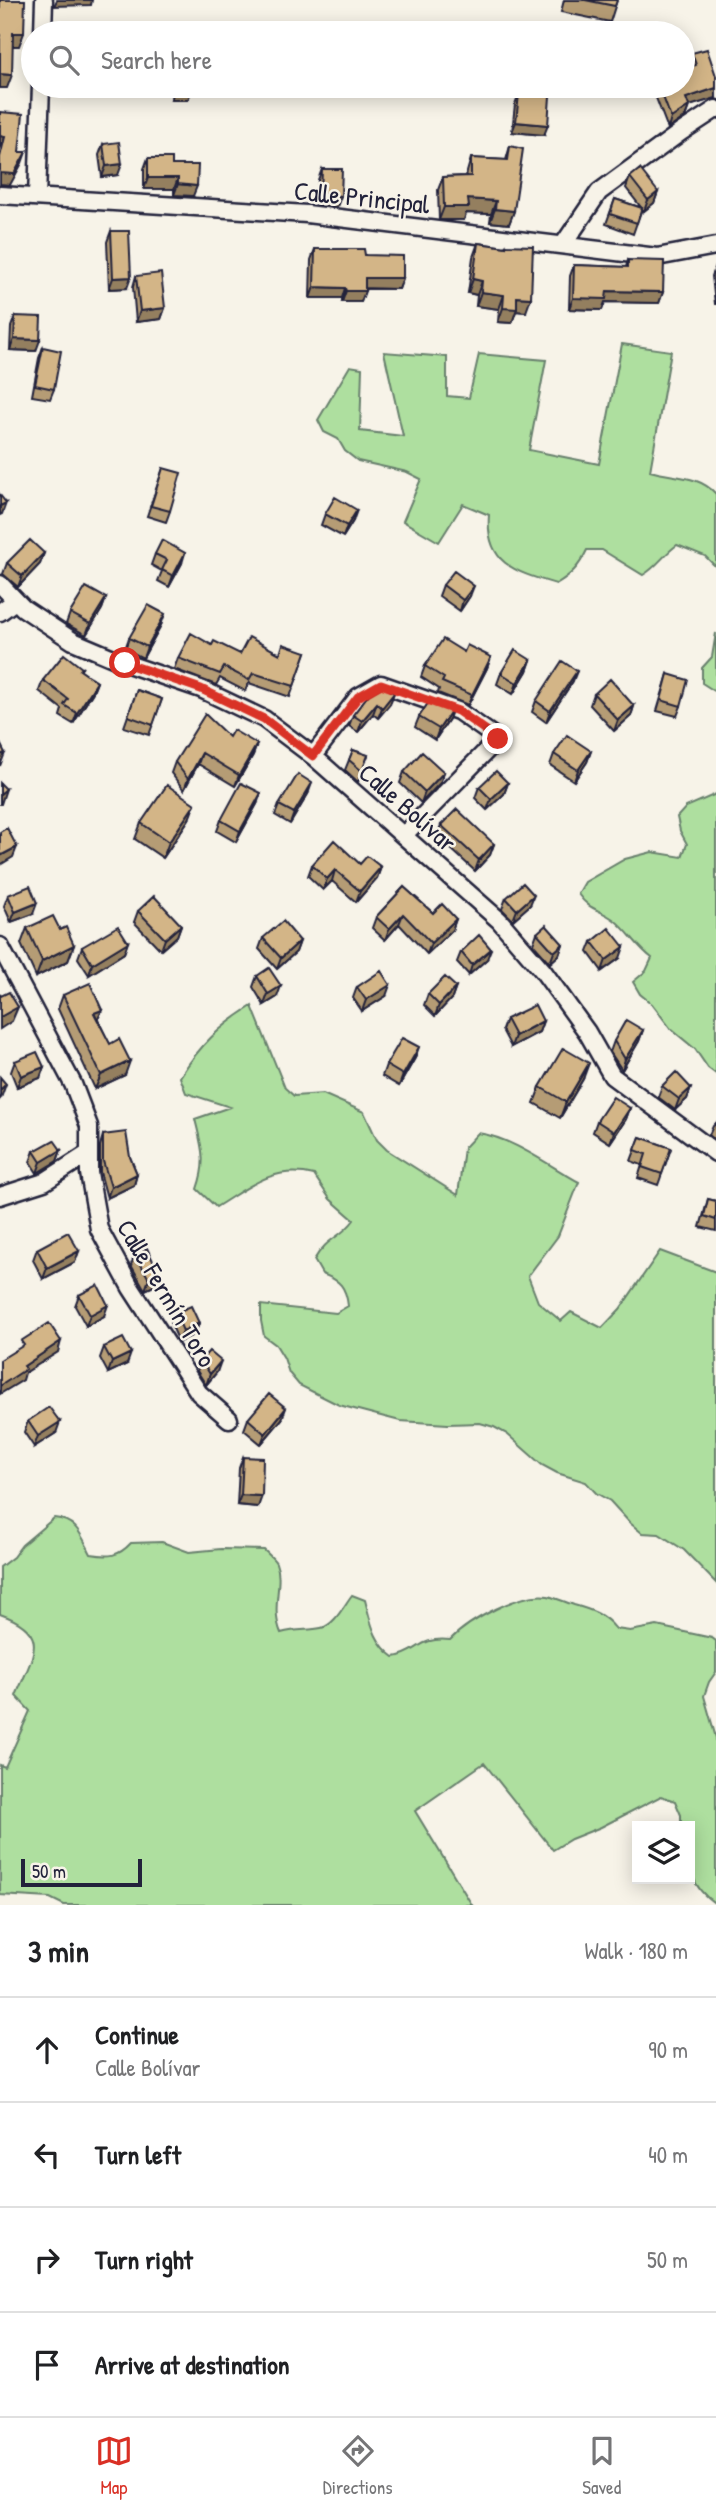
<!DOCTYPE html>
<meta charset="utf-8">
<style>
body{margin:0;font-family:"Patrick Hand",sans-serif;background:#f6f6f6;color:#202124}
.controls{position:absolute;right:21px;bottom:21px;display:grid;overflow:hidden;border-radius:0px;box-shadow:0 4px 18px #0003}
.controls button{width:63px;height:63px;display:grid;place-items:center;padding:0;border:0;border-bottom:2px solid #e0e0e0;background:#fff;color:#202124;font:35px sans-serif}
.scale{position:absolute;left:21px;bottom:18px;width:121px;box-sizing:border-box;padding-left:7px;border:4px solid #22223b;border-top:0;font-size:19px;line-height:24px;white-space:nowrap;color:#22223b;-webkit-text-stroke:5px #f7f3e8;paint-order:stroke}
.stop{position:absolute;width:21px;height:21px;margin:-16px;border:5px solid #d93025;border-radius:50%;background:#fff}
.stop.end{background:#d93025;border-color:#fff;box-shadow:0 2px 7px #0008}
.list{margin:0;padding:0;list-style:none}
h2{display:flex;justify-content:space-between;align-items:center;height:91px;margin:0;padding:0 28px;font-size:30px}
h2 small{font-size:23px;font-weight:400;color:#757577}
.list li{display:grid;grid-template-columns:46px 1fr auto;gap:21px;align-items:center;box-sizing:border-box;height:105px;padding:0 28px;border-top:2px solid #e0e0e0}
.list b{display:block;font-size:26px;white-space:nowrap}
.list p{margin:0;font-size:23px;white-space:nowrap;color:#757577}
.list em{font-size:23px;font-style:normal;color:#757577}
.icon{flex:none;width:38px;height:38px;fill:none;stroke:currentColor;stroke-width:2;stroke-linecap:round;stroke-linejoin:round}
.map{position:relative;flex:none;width:716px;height:1905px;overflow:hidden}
.search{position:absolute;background:#fff;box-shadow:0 4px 18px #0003;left:21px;right:21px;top:21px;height:77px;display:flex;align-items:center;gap:18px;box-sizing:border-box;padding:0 24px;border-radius:38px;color:#757577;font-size:26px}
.sheet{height:511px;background:#fff}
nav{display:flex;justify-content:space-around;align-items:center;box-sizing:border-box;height:98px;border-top:2px solid #e0e0e0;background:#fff;font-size:19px;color:#757577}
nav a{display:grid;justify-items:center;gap:4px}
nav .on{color:#d93025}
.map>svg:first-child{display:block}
</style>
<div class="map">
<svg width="716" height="1905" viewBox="0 0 716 1905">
<rect width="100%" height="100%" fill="#f7f3e8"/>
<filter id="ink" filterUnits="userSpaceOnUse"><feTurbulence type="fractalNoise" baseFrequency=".0143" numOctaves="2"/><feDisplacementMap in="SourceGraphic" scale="14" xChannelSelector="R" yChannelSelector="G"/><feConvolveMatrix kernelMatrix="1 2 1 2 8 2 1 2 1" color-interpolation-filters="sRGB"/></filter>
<g filter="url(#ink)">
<path fill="#aedf9f" stroke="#68806d" stroke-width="2" d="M622,344L671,351L650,471C673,478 698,474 716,494V567L705,556L677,545C663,555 657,567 643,575L602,550H587C579,567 571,575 556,584C516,572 485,564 489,515L463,504L439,542L403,521L421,479L407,472L358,461L345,451L338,439L324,432L318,420L350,366L362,368L360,431L403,436L384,352L447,357V396L469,398L479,354L546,360L529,450L599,464Z
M716,633V692L702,683V668L712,657Z
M716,794V1074L708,1068L695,1049L671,1029L652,1004L640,994L633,982L646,971L652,958C637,947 628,930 613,919C598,908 590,911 578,894L585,882L625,859L652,852L682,857L687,844L680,831L677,817L686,807Z
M252,1006L285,1088L294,1096L323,1094L364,1112L377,1140L387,1150L458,1195L464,1148L478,1133C513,1138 548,1165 579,1182L558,1236L528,1276L538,1302L561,1321L571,1312L602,1328L620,1309L660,1251L716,1272V1583L684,1550L659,1534L642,1533L630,1523L610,1501L596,1493L586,1482L557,1473L542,1465L507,1434L494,1427L480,1423L448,1424L400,1421L339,1405L299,1385L289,1373L284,1358L276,1345L264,1336L261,1321V1305L336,1313L348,1306C346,1287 340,1280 322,1274L314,1260C327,1237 341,1238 354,1220L330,1199L314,1175C273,1165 249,1187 216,1207L197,1189C207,1161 202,1148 195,1119L230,1107L186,1093L180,1077C200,1045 220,1026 252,1006Z
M54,1518C77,1520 81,1535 91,1554C109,1557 118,1557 131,1543L162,1542L189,1552L221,1549L264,1550C268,1554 274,1559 276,1563C284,1583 270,1607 281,1633C298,1628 308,1631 321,1628C335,1625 344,1605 352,1595L365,1600C371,1623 374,1643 394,1657C421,1652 417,1637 450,1640C468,1621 521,1591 548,1596C556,1598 565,1602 574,1605C592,1610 604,1614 616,1629L630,1631L657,1626L712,1638L716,1641V1672L709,1682L704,1696L716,1738V1904C685,1884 690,1860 690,1826H681V1815L675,1801L661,1796L601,1827L571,1839L553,1850L484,1763L415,1811L472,1905H64L50,1898L0,1895V1765L5,1767L30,1711L16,1696C32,1656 53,1633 0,1614V1567L13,1557L22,1545Z"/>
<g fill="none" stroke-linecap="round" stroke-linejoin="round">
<defs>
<path id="street" d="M43,33L44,0
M0,195L307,214L657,257L716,246
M37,197L41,86
M563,245L599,192L681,132L716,109
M0,584L23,608L73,641L125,663L201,689L264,719L313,756L499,920L543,971L587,1032L612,1076L716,1153
M0,612L15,601
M313,756L358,697L381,684L458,711L498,739L404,835
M0,946L73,1084L89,1126V1173L99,1229L131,1288L199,1393L229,1419
M0,1196L44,1182L89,1153"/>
</defs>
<use href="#street" stroke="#22223b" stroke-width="21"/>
<use href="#street" stroke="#f7f3e8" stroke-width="16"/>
</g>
<path fill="#b59c74" stroke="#22223b" stroke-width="2" d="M564,0H617L610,22L561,12Z
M692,53L716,98L689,106L685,117L668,129L653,90L655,86H683L689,67L688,64Z
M172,86H192L188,100H171Z
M519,94L544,135L512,132L515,104Z
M103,144L118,175L102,177L99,155Z
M510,146L514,211L509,224L490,222L491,214L466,213L464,220H439L438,190L443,177L466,176L467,172L471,158L506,160Z
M148,158L172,165L193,196L174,195V189H144V169Z
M322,169L337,207L317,205L318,180Z
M630,177L658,192L654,203L644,211L626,188Z
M615,199L642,208L633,234L606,224Z
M111,231L127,288L109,289L107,242Z
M478,243L505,247L506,245L526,312L516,311L512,323L498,322L499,309L476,306L477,295L468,293L473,257Z
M315,249L365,255L403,278L399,289H365L361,302H342V298H310L311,260Z
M628,260L663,292L659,303L605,302L602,310L569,309L570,276L574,265L626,267Z
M716,265V304H715L712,276Z
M136,276L165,308L161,319L136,322L133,287Z
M15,316L36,351L10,350L11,327Z
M43,347L54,389L50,399L32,396L39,358Z
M163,468L170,511L166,522L147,516Z
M325,514L353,521L343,537L321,525Z
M44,553L40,564L18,587L3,574L7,563Z
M155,554L182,563L169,587L158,581L162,571L151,565Z
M443,585L470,596L460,611L439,596Z
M106,598L102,609L86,635L66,624L70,613Z
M161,625L143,658L125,649L129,638Z
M212,645L240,654L306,652L290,697L249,683L245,691L220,678L216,685L174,669L178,658Z
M464,652L491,657L487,668L468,705L438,693L439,689L421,677L425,666Z
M531,660L527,671L513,694L497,684L501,673Z
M82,668L80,671L97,682L93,692L73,724L60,716L62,709L39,691L43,680Z
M668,674L681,706L677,716L657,711Z
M573,681L546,722L532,712L536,701Z
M137,690L162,699L149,735L124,727Z
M369,694L390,704L378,718L373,714L358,732L349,726L353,715Z
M594,694L634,706L631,716L614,731L590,705Z
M419,717L449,719L435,740L415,727Z
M229,737L257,744L253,755L235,786L198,764L184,790L171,773L175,762Z
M353,750L368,755L358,782L345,770Z
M591,751L587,762L574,781L550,765L554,754Z
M404,772H444L440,783L421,803L400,783Z
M508,783L504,794L487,810L475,798L479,787Z
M308,794L290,824L275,815L279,805Z
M257,804L236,842L217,831L221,820Z
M189,819L163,858L135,839L141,823Z
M441,825L494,844L490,855L475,871L437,836Z
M360,864L381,867L377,878L356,902L332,881L323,890L308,876L312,865Z
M404,887L433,913L456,919L452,930L427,954L399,924L385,940L372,928L376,917Z
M8,895L33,914L11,922L4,906Z
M506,898L530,905L513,920L502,909Z
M138,911L181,925L177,936L161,950L134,922Z
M27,928L60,930L74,945L68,961L36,977L21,944Z
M537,933L563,944L559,955L550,963L533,944Z
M263,938L300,941L296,952L277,969L259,949Z
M128,942L124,953L89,975L78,958L82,947Z
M592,942L620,958L602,971L588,952Z
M461,952L487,959L469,975L457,962Z
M257,976L277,997L264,1005L253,987Z
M357,987L386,996L362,1011L353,998Z
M456,987L452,998L435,1016L424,1005L428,994Z
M63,995L98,1020L125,1075L95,1089L58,1009Z
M506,1019L543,1021L539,1032L511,1047L502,1030Z
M643,1030L639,1041L622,1070L610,1052L614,1041Z
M415,1058L399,1086L382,1076L386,1065Z
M15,1061L40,1078L17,1087L11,1072Z
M583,1079L560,1118L534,1103L540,1087Z
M662,1086L691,1088L687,1099L675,1110L658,1097Z
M630,1108L626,1119L610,1143L593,1132L597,1121Z
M716,1123V1141L709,1135L713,1126Z
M103,1135L130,1157L137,1174L134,1185L107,1198L100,1172V1146Z
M640,1137L671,1148L658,1185L638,1178L642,1165L631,1161Z
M61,1150L57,1161L37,1173L30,1162L34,1151Z
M708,1199L716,1201V1231L700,1227Z
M37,1249L79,1251L75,1262L43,1279L33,1260Z
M135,1254L159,1274L156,1285L145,1290L131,1265Z
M79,1295L104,1316L86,1326L75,1306Z
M175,1313L199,1323L195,1334L179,1342L171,1324Z
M104,1347L127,1364L108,1373L100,1358Z
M201,1360L217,1372L206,1385L197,1371Z
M248,1419H282L261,1444L244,1430Z
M28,1421L56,1433L34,1447L24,1432Z
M243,1457L258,1507L237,1505L239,1468Z"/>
<path fill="#947f5e" stroke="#22223b" stroke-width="2" d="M57,0H92L91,5L54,6Z
M13,33H24L19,46H8Z
M0,74L12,75L7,88H0Z
M716,88V98L689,106L685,117L668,129L671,118L686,98Z
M175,89H192L188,100H171Z
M516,122L548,125L544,135L512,132Z
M0,136L5,137L1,148L0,147Z
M26,152L22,163L10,185L0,184V173Z
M122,164L118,175L102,177L106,166Z
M148,178H178L174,189H144Z
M178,184L197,186L193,196L174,195Z
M658,192L654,203L644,211L648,200Z
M321,194L341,196L337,207L317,205Z
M468,199L496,201L491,214L466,213L464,220H439L444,207Z
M495,209L514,211L509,224L490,222Z
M131,277L127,288L109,289L113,278Z
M365,278H403L399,289L361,288Z
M473,279L482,281L477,295L468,293Z
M314,287L345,288L342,298H310Z
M346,291H365L361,302H342Z
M607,291L663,292L659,303L605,302L602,310L569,309L573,298Z
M481,292L504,295L499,309L476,306Z
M517,297L531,298L526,312L516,311L512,323L498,322L503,308Z
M165,308L161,319L136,322L140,311Z
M14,339L40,340L36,351L10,350Z
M6,503L2,514L0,515V506Z
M357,510L353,521L343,537L347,526Z
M44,553L40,564L18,587L22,576Z
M185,553L182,563L169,587L173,576Z
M474,586L470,596L460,611L463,600Z
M106,598L102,609L86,635L90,624Z
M165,614L161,625L143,658L147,647Z
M491,657L487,668L468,705L472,695Z
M531,660L527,671L513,694L517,683Z
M577,671L573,681L546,722L550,711Z
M97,682L93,692L73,724L77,713Z
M394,693L390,704L378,718L382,708Z
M377,703L373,714L358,732L362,721Z
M634,706L631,716L614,731L618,720Z
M453,708L449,719L435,740L439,729Z
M257,744L253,755L235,786L239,775Z
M591,751L587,762L574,781L578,770Z
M5,753L0,766V755Z
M202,753L198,764L184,790L188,779Z
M444,772L440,783L421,803L425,792Z
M312,783L308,794L290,824L294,813Z
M508,783L504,794L487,810L491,799Z
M6,789L1,804H0V794Z
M261,793L257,804L236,842L240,831Z
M195,804L189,819L163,858L169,842Z
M494,844L490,855L475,871L479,860Z
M17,847L13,857L0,865V856Z
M381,867L377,878L356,902L360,891Z
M335,870L332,881L323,890L327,879Z
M534,895L530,905L513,920L517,910Z
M37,903L33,914L11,922L15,912Z
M403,914L399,924L385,940L389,929Z
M456,919L452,930L427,954L431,943Z
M181,925L177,936L161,950L165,939Z
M300,941L296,952L277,969L281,958Z
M128,942L124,953L89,975L92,964Z
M563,944L559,955L550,963L554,952Z
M74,945L68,961L36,977L42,961Z
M624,947L620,958L602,971L606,960Z
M491,949L487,959L469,975L472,965Z
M390,985L386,996L362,1011L366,1000Z
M281,986L277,997L264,1005L268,994Z
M456,987L452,998L435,1016L439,1005Z
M18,1007L12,1021L0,1029V1017Z
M102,1010L96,1024L94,1013Z
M543,1021L539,1032L511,1047L515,1036Z
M643,1030L639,1041L622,1070L625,1059Z
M419,1047L415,1058L399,1086L403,1075Z
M130,1061L125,1075L95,1089L101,1075Z
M589,1063L583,1079L560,1118L566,1102Z
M44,1067L40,1078L17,1087L21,1076Z
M6,1084L1,1098L0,1099V1090Z
M691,1088L687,1099L675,1110L679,1099Z
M630,1108L626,1119L610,1143L614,1132Z
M61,1150L57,1161L37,1173L41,1162Z
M137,1174L134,1185L107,1198L111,1187Z
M79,1251L75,1262L43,1279L47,1268Z
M159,1274L156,1285L145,1290L149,1279Z
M108,1305L104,1316L86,1326L90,1315Z
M199,1323L195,1334L179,1342L183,1331Z
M61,1341L58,1352L25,1373L23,1380L0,1394V1386L24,1366Z
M131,1353L127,1364L108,1373L112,1362Z
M221,1361L217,1372L206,1385L210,1374Z
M286,1408L282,1419L261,1444L265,1434Z
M60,1422L56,1433L34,1447L38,1436Z
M241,1495L262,1496L258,1507L237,1505Z"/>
<path fill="#d3b587" stroke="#22223b" stroke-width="2" d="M0,0H25L24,33H13L12,75L0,74Z
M585,0H617L615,6Z
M56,28H71V33H56Z
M707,49L716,76V88L686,98L689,106L671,118L659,86H683V70L696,65L692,53Z
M175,86H192V89H175Z
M519,94L550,96L548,125L516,122Z
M0,112L23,114L19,152H26L14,174L0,173V157L5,137L0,136Z
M119,142L122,164L106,166L103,144Z
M510,146L523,149L514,211L495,209L496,201L468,199L469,207H444L443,177L471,176V158L508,160Z
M148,158H172V165H198L197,186L178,184V178H148Z
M322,169H342L341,196L321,194Z
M640,169L658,192L648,200L630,177Z
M615,199L642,208L637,223L610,214Z
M111,231H129L131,277L113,278Z
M478,243L506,247V245L533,246L531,298L517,297V309L503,308L504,295L481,292L482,281L473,279Z
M315,249H364L365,255L403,256V278H365V291H346L345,288L314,287Z
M628,260L664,261L663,292L607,291L606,299L573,298L574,265L628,267Z
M161,273L165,308L140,311L136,276Z
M15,316L41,317L40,340L14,339Z
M43,347L61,351L54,389L35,385Z
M163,468L181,473L170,511L151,506Z
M0,495L6,503L0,506Z
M335,497L357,510L347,526L325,514Z
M30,540L44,553L22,576L7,563Z
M162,540L185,553L173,576L162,570L167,560L155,554Z
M454,571L474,586L463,600L443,585Z
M86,587L106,598L90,624L70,613Z
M148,605L165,614L147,647L129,638Z
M191,633L212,645L214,641L240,654L249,637L280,654L283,644L306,652L294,686L253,673L249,680L224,667L220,674L178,658Z
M443,639L464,652L467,645L491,657L472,695L442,682L444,678L425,666Z
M515,650L531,660L517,683L501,673Z
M64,654L82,668L80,670L97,682L77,713L64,705L68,699L43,680Z
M562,661L577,671L550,711L536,701Z
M668,674L688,680L681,706L661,700Z
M610,679L634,706L618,720L594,694Z
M384,685L394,693L382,708L377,703L362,721L353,715L369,694Z
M137,690L162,699L153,725L128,716Z
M430,700L453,708L439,729L419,717Z
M205,714L229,737L233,730L257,744L239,775L202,753L188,779L175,762Z
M567,735L591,751L578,770L554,754Z
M0,743L5,753L0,755Z
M353,750L368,755L362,771L349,760Z
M422,752L444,772L425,792L404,772Z
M496,771L508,783L491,799L479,787Z
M298,774L312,783L294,813L279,805Z
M0,783L6,789L0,794Z
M241,783L261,793L240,831L221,820Z
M167,785L195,804L169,842L141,823Z
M457,809L494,844L479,860L441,825Z
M7,828L17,847L0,856V832Z
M334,840L360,864L367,856L381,867L360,891L335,870L327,879L312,865Z
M523,883L534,895L517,910L506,898Z
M30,886L37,903L15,912L8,895Z
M404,887L433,913L442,904L456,919L431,943L403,914L389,929L376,917Z
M154,896L181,925L165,939L138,911Z
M53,916L60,930L66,927L74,945L42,961L27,928Z
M283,921L300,941L281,958L263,938Z
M546,925L563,944L554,952L537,933Z
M118,926L128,942L92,964L82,947Z
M609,928L624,947L606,960L592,942Z
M479,935L491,949L472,965L461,952Z
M269,968L281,986L268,994L257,976Z
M381,971L390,985L366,1000L357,987Z
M445,977L456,987L439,1005L428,994Z
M90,983L102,1010L94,1013L110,1044L119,1039L130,1061L101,1075L63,995Z
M9,992L18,1007L0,1017V994L1,996Z
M535,1005L543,1021L515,1036L506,1019Z
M626,1020L643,1030L625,1059L614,1041Z
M402,1038L419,1047L403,1075L386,1065Z
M563,1048L589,1063L566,1102L540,1087Z
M37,1052L44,1067L21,1076L15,1061Z
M676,1072L691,1088L679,1099L662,1086Z
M0,1077L6,1084L0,1090Z
M613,1097L630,1108L614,1132L597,1121Z
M126,1132L130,1157L137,1174L111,1187L103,1161V1135Z
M640,1137L671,1148L662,1174L642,1167L646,1154L635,1150Z
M54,1140L61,1150L41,1162L34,1151Z
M708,1199L716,1201V1220L704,1216Z
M68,1232L79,1251L47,1268L37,1249Z
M147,1248L159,1274L149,1279L135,1254Z
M98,1285L108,1305L90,1315L79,1295Z
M191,1306L199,1323L183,1331L175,1313Z
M49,1323L61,1341L24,1366L26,1369L0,1386V1360L24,1345L21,1341Z
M123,1338L131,1353L112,1362L104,1347Z
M209,1351L221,1361L210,1374L201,1360Z
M269,1394L286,1408L265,1434L248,1419Z
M49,1407L60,1422L38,1436L28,1421Z
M243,1457L263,1458L262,1496L241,1495Z"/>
</g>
<g fill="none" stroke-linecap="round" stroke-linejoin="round" filter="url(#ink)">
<path stroke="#d93025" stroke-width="9" d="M125,663L201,689L264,719L313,756L358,697L381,684L458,711L498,739"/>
</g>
<g text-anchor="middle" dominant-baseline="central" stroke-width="5" stroke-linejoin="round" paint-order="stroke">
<g font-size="26" fill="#22223b" stroke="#f7f3e8">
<text transform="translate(362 197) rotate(6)">Calle Principal</text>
<text transform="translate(408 807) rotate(41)">Calle Bolívar</text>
<text transform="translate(167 1293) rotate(59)">Calle Fermín Toro</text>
</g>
</g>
</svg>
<div class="controls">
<button><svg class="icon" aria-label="layers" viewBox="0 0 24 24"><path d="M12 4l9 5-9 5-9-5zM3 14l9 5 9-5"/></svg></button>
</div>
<div class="scale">50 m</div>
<div class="stop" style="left:125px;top:663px"></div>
<div class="stop end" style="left:498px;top:739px"></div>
<div class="search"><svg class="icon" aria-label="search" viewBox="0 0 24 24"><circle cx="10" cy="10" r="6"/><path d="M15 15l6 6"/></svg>Search here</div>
</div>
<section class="sheet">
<h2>3 min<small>Walk · 180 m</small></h2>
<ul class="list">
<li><svg class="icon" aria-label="ahead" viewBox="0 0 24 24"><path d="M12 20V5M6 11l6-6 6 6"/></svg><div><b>Continue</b><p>Calle Bolívar</p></div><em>90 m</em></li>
<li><svg class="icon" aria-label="left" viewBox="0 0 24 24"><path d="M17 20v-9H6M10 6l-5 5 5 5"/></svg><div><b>Turn left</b></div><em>40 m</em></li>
<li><svg class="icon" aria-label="right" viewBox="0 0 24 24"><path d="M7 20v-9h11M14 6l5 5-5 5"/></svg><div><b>Turn right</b></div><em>50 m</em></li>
<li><svg class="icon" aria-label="arrive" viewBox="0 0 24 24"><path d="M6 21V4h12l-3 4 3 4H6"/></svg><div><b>Arrive at destination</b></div></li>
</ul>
</section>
<nav>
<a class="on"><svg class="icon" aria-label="map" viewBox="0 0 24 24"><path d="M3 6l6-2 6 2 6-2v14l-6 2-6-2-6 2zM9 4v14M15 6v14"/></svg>Map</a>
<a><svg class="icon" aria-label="directions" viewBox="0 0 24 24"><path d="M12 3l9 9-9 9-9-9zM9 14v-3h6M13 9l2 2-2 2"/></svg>Directions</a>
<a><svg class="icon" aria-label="saved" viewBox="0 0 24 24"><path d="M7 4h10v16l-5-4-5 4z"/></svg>Saved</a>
</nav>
